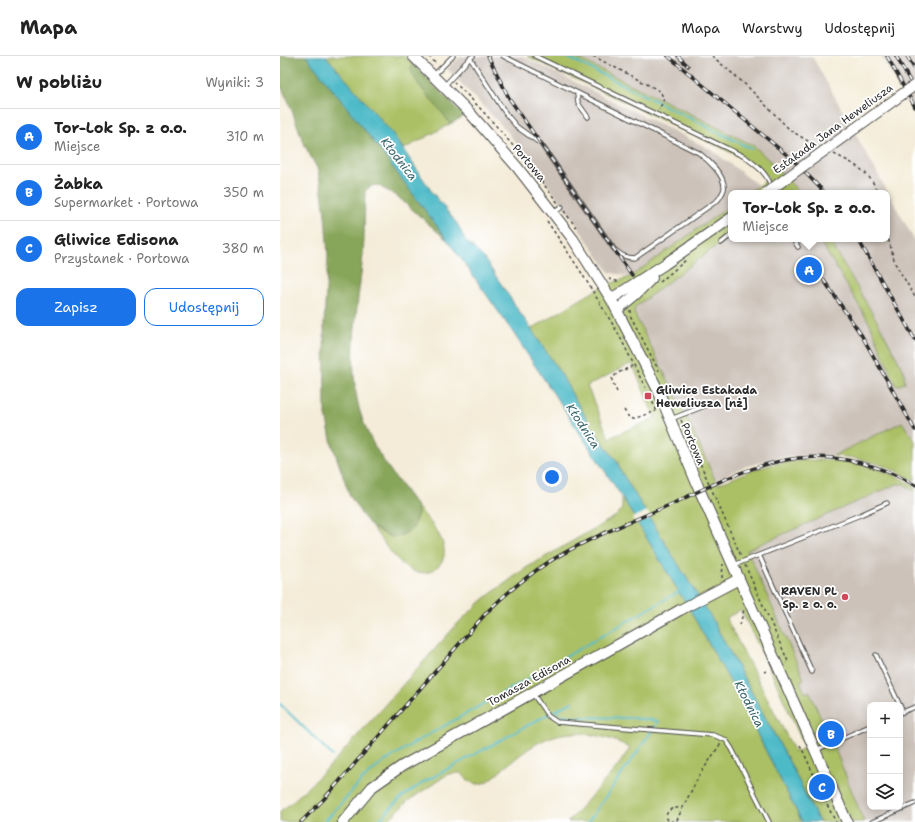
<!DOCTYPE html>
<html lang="pl">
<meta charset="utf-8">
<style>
body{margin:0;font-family:"Shantell Sans",sans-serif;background:#f6f6f6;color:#222}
.controls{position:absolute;right:12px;bottom:12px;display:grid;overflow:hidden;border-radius:8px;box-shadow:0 2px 10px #0003}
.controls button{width:36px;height:36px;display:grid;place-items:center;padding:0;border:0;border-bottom:1px solid #e0e0e0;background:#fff;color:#222;font:20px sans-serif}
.you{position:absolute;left:272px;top:421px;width:14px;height:14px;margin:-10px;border:3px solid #fff;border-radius:50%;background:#1a73e8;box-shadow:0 0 0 6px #1a73e833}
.badge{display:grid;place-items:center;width:26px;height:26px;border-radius:50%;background:#1a73e8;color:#fff;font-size:13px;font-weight:700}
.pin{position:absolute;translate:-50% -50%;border:2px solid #fff;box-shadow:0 1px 4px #0006}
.popup{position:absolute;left:448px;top:134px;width:162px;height:52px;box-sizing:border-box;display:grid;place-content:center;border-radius:8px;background:#fff;filter:drop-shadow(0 1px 3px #0005);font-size:13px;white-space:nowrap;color:#767676}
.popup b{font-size:15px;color:#222}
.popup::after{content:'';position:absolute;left:50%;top:100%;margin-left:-8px;border:8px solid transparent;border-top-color:#fff}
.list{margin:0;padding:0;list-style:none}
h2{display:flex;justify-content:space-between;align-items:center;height:52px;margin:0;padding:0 16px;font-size:17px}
h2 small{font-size:13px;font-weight:400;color:#767676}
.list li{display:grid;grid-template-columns:26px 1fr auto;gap:12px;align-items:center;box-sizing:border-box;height:56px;padding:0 16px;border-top:1px solid #e0e0e0}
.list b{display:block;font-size:15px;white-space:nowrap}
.list p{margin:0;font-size:13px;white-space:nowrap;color:#767676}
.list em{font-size:13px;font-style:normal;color:#767676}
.actions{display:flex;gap:8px;padding:12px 16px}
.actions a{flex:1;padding:9px 0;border:1px solid #1a73e8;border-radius:12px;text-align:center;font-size:14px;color:#1a73e8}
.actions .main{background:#1a73e8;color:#fff}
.icon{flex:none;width:22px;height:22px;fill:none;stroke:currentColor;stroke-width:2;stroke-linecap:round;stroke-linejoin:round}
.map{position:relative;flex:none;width:635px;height:766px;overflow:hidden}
header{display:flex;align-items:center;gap:24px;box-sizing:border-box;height:56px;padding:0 20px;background:#fff;border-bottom:1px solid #e0e0e0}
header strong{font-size:19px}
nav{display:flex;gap:22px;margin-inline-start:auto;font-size:14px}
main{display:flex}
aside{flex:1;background:#fff}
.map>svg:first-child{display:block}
</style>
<header>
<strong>Mapa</strong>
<nav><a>Mapa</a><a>Warstwy</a><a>Udostępnij</a></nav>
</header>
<main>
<aside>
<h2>W pobliżu<small>Wyniki: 3</small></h2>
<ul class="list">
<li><span class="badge">A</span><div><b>Tor-Lok Sp. z o.o.</b><p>Miejsce</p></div><em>310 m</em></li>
<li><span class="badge">B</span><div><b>Żabka</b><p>Supermarket · Portowa</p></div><em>350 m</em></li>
<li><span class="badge">C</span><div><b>Gliwice Edisona</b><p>Przystanek · Portowa</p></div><em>380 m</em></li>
</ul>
<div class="actions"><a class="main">Zapisz</a><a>Udostępnij</a></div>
</aside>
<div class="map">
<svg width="635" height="766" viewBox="0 0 635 766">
<rect width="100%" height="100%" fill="#fff"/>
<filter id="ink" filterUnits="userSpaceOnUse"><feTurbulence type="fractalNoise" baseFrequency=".025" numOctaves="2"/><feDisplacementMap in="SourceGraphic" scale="8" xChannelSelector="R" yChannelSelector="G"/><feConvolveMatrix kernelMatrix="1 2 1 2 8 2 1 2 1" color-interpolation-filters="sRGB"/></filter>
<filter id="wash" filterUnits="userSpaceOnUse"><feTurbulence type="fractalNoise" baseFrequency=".012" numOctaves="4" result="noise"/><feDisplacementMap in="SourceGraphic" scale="16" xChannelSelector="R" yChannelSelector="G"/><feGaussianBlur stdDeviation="0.9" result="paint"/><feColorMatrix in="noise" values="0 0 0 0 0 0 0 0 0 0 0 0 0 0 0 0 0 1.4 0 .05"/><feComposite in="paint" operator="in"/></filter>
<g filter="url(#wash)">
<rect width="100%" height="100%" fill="#f4ecd8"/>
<path fill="#ccc2b9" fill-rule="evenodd" d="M181,0H242L432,94L479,130L468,137H451V149L350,221L329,216L292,162L249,103L223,71L167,13Z
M293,0H532L635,185V384L622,366L553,400L530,399L498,402L463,411L435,424L400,348L354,257L355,251L451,179V183H539L590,268L616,330L625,327L624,316L601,272L549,183H607V137H520L474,90Z
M601,0H635V59Z
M617,428H624L635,436V766H584L551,683L547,685L543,674L546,673L529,635L525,637L520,625L523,623L467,494ZM590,649H620V751H590Z"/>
<path fill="#abc065" stroke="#6b7648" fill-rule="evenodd" d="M46,0H124L132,7L131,13L139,29L166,60L170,68L124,93Z
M247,0H293L413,59L474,90L493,108L520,137H510L509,136L508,137H468L489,123L482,116L463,102Z
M451,149V179L355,251L354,257L400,348L437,428C451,424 465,416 479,412C519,400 572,401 611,418C619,421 627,426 635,431V436L624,428H617L467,494L524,623L520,625L525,637L529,635L546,673L543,675L547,684L551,683L584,766H539L512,711L432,563L340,414L338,407L315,376L293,340L281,318L251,273L323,230L350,221ZM352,307L375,362L329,382L307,330ZM461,554L487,607L525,692L515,696L446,562Z
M539,183H549L601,272L624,316L625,327L616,330L590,268Z
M622,366L635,385V425C609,410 584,401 553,400Z
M342,441L411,556L457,638L522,766H288L337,711L350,692C330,680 296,673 274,680C255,686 240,699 225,711C218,717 207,729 197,728C190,728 185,720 180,717L168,718L128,745L106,766H0V755L10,748L52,708L179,566L205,542L246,512L336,460L342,453Z
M136,449C149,465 183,498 151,515C146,518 136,517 131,514C115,505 103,485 92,471C103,477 115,486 127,476C132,472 135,462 138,457Z"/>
<path fill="#88a65a" stroke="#5a6842" d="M0,0H26L98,91L168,185L117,140L97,129L91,130L85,135C84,156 85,178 83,199C78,251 65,312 82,362C93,395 116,422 136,449L138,457L133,472L119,480L111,481L92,471L82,459L70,440L52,388L45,354L44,267L48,200L45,159L41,129L37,112L24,88L11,52L0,28Z
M132,7L184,60L170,68C162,54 133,26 131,14C131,12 132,9 132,7Z"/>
<path fill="#4dbac8" stroke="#3c727a" d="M26,0H46L112,77L152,136L178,169L185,184L203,201L281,318L293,340L315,376L338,407L340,414L432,563L512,711L539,766H522L457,638L411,556L342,441L232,275L182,204L98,91Z"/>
<path fill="#f4ecd8" d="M367,455L371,462L356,468L352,462Z"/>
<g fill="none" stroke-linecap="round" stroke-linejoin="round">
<path stroke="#4dbac8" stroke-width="2" d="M285,0L472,93
M293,646L276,654L278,656L283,659L295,661L352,662L379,665L308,766
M0,648L53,700
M44,766L84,722L101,708L134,687L249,622L400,535
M97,766L121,742L144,726L276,654"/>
</g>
</g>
<g filter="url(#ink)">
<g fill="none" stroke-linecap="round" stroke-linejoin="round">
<defs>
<path id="lane" d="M255,0L465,101C478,111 486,116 492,132
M190,2L226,58L237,71L261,88L334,193C341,199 345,202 355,202L438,144C440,141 443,137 444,133C446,120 428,104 419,97L223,0
M154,19L173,0
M165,29L190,2L193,0
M297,37L298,47L308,61
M275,156L282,151
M513,183L518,191
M441,187L451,179
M391,363L427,349
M479,499L532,616
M454,509L580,459L607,447
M596,599L623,656
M253,638L268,660L277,666L433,679L446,684L452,693L489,766
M620,657L635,651
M536,694L590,670
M592,766L635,747"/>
<path id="secondary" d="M133,0L190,57L237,111L293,183L331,243L378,334L420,435L567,766
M331,243L385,208L451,162
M337,254L355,239L372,222
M63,766L92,731L122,710L400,554L459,523"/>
</defs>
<use href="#lane" stroke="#494845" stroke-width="5.5"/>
<use href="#secondary" stroke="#494845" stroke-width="12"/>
<path stroke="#494845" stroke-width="1.5" stroke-dasharray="3 3" stroke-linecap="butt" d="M149,0L157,9
M313,0L380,35L384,43L379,54
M432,0L467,30L510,74L536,90
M174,26C213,63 246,105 278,147
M554,98C571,106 593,117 597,137
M284,155L296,171
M267,165L301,216L338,277L377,355
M607,178L615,207L635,241
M329,223L340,226
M380,226L406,204
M350,254V259L379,315
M337,336L332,325V322L338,317L354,309
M344,354L348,360L353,363L376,355
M401,364L461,500
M465,509L507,603L508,606L506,607
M442,522L443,508
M460,569L464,553
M484,616L489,614
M520,689C533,715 542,741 556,766
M403,751L397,764L394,766L388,764L386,761L387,757L391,753L403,751L419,720L441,687"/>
<use href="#lane" stroke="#fff" stroke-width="3.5"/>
<use href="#secondary" stroke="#fff" stroke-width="10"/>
<defs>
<path id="rail" d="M208,0L229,42L352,219
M388,0L514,105L545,137
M398,0L408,10
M607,0L635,51
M616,0L635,34
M627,0L635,14
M578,183L635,284
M543,223L582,280L635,374
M21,766L43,744L207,556C223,540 240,526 258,513C299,485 349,467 394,447C434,428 474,407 519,402C559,398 600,409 635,429"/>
</defs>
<use href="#rail" stroke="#2b2b2b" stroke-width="3.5"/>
<use href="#rail" stroke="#fff" stroke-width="2" stroke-dasharray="6" stroke-linecap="butt"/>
<defs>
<path id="secondary-bridge" d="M486,137L635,29"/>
</defs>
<use href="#secondary-bridge" stroke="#494845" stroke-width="12" stroke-linecap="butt"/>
<use href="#secondary-bridge" stroke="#fff" stroke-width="10"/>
</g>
</g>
<g fill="#d1495b" stroke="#fff" stroke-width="1.5">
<rect x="364" y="336" width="8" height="8" rx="2"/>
<circle cx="565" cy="541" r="4"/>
</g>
<g text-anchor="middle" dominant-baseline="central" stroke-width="3.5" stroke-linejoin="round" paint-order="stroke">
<g font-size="11" fill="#2b2b2b" stroke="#fff">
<text transform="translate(553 73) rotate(-36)">Estakada Jana Heweliusza</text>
<text transform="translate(249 107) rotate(50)">Portowa</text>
<text transform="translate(413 388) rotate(67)">Portowa</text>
<text transform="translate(249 625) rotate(-29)">Tomasza Edisona</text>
</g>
<g font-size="11" font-weight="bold" fill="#2b2b2b" stroke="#fff" text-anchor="start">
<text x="376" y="334">Gliwice Estakada<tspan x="376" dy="13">Heweliusza [nż]</tspan></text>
<text x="557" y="535" text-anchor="end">RAVEN PL<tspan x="557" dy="13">Sp. z o. o.</tspan></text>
</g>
<g font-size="12" font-style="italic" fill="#39646a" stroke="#fff">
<text transform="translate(119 103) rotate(52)">Kłodnica</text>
<text transform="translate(303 370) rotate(57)">Kłodnica</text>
<text transform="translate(469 648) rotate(63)">Kłodnica</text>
</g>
</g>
</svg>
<div class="controls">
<button>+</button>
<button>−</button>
<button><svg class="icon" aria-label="layers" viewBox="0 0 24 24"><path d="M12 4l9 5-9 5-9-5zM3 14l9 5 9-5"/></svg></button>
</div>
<div class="you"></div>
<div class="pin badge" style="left:529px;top:214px">A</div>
<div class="popup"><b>Tor-Lok Sp. z o.o.</b>Miejsce</div>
<div class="pin badge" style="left:551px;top:678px">B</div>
<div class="pin badge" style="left:542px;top:731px">C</div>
</div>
</main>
